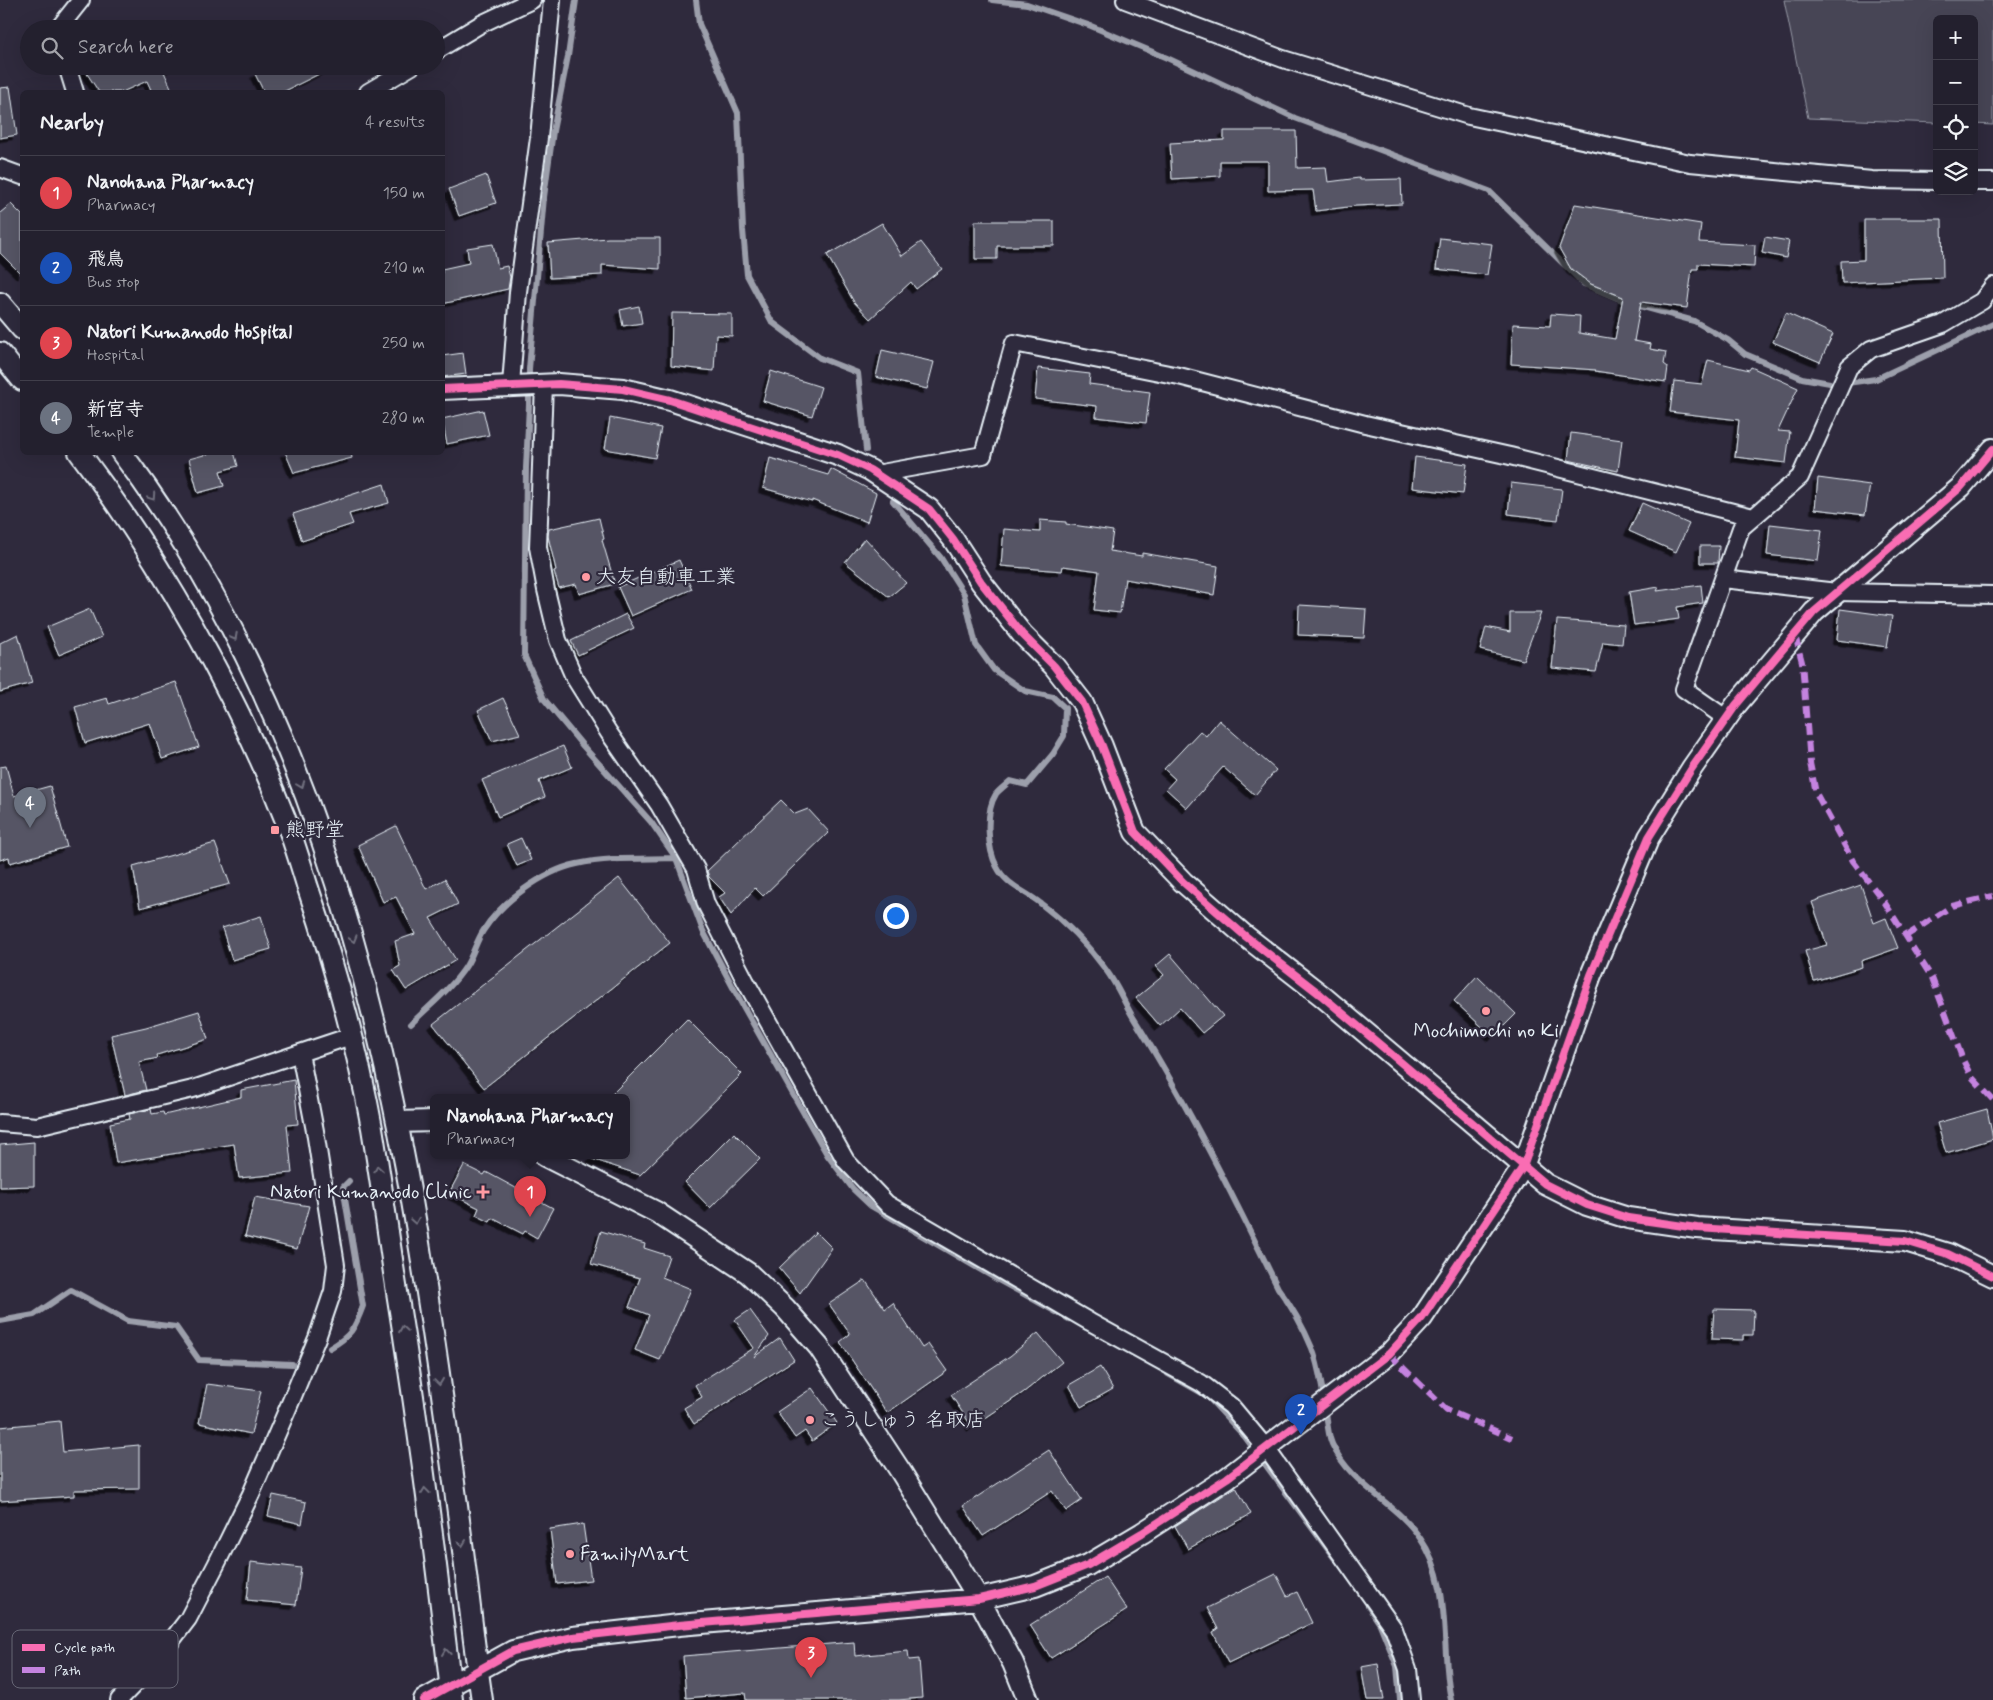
<!DOCTYPE html>
<meta charset="utf-8">
<style>
body{margin:0;font-family:Mynerve,"Klee One",sans-serif;background:#2f2d3a;color:#f1f3f6}
.controls{position:absolute;right:15px;top:15px;display:grid;overflow:hidden;border-radius:8px;box-shadow:0 5px 20px #0002}
.controls button{width:45px;height:45px;display:grid;place-items:center;padding:0;border:0;border-bottom:1px solid #403e4a;background:#23202e;color:#f1f3f6;font:25px sans-serif}
.you{position:absolute;left:895px;top:915px;width:18px;height:18px;margin:-12px;border:4px solid #fff;border-radius:50%;background:#1a73e8;box-shadow:0 0 0 8px #1a73e833}
.badge{display:grid;place-items:center;width:32px;height:32px;border-radius:50%;background:#0b8043;color:#fff;font-size:16px;font-weight:700}
.pin{position:absolute;translate:-50% -41px;filter:drop-shadow(0 1px 2px #0008)}
.pin::after{content:'';position:absolute;top:26px;width:18px;height:15px;background:inherit;clip-path:polygon(0 0,100% 0,50% 100%)}
.popup{position:absolute;left:430px;top:1094px;width:200px;height:65px;box-sizing:border-box;display:grid;place-content:center;border-radius:8px;background:#23202e;filter:drop-shadow(0 1px 4px #0005);font-size:16px;white-space:nowrap;color:#a3a3aa}
.popup b{font-size:19px;color:#f1f3f6}
.popup::after{content:'';position:absolute;left:50%;top:100%;margin-left:-10px;border:10px solid transparent;border-top-color:#23202e}
.list{margin:0;padding:0;list-style:none}
h2{display:flex;justify-content:space-between;align-items:center;height:65px;margin:0;padding:0 20px;font-size:21px}
h2 small{font-size:16px;font-weight:400;color:#a3a3aa}
.list li{display:grid;grid-template-columns:32px 1fr auto;gap:15px;align-items:center;box-sizing:border-box;height:75px;padding:0 20px;border-top:1px solid #403e4a}
.list b{display:block;font-size:19px;white-space:nowrap}
.list p{margin:0;font-size:16px;white-space:nowrap;color:#a3a3aa}
.list em{font-size:16px;font-style:normal;color:#a3a3aa}
.icon{flex:none;width:28px;height:28px;fill:none;stroke:currentColor;stroke-width:2;stroke-linecap:round;stroke-linejoin:round}
.map{position:relative;flex:none;width:1993px;height:1700px;overflow:hidden}
.search{position:absolute;background:#23202e;box-shadow:0 5px 20px #0002;left:20px;top:20px;width:425px;height:55px;display:flex;align-items:center;gap:12px;box-sizing:border-box;padding:0 18px;border-radius:28px;color:#a3a3aa;font-size:19px}
.panel{position:absolute;background:#23202e;box-shadow:0 5px 20px #0002;left:20px;top:90px;width:425px;height:365px;border-radius:8px}
.map>svg:first-child{display:block}
</style>
<div class="map">
<svg width="1993" height="1700" viewBox="0 0 1993 1700">
<defs>
<filter id="shadow"><feDropShadow dx="-4.5" dy="4.5" stdDeviation="0" flood-color="#0009"/></filter>
</defs>
<rect width="100%" height="100%" fill="#2f2a3d"/>
<filter id="ink" filterUnits="userSpaceOnUse"><feTurbulence type="fractalNoise" baseFrequency=".02" numOctaves="2"/><feDisplacementMap in="SourceGraphic" scale="10" xChannelSelector="R" yChannelSelector="G"/><feConvolveMatrix kernelMatrix="1 2 1 2 8 2 1 2 1" color-interpolation-filters="sRGB"/></filter>
<g filter="url(#ink)">
<path fill="#464455" stroke="#979aa6" d="M1784,0H1993V125L1974,124V19H1937V123L1808,118Z"/>
<g fill="none" stroke-linecap="round" stroke-linejoin="round">
<path stroke="#9c9fab" stroke-width="6" d="M576,0L568,56L553,131L544,197L529,369V405L526,468L524,655L544,699L583,746L651,822L676,858L703,931L743,1006L828,1156L853,1189L871,1206L993,1277L1069,1319
M696,0L699,24L738,113L743,230L747,275L772,322L820,358L858,373L866,450
M992,0L1027,4L1091,26L1167,58L1295,118L1489,191L1584,284L1629,303L1694,321L1728,340L1745,354L1802,378L1830,383
M1847,383L1876,379L1993,324
M893,501L941,558L964,594L976,645L994,670L1025,691L1053,697L1065,708L1064,736L1053,754L1027,785L1010,781C1006,785 1000,789 996,794C985,811 987,849 997,867C1006,885 1025,891 1040,903C1064,921 1088,945 1106,970C1118,986 1125,1005 1136,1022C1189,1107 1234,1198 1278,1288C1292,1307 1303,1326 1312,1348C1319,1365 1321,1385 1325,1403C1327,1416 1327,1433 1332,1444C1351,1486 1396,1502 1420,1538C1453,1584 1440,1647 1451,1700
M411,1024C429,1006 452,988 466,966C473,955 476,942 483,931C501,902 543,871 577,864C609,857 643,859 676,858
M0,1321L34,1315L71,1290L128,1321L176,1327L199,1360L292,1364
M330,1348C351,1336 355,1328 363,1306L343,1187L349,1181
M1168,1374L1207,1396L1245,1437L1335,1559
M1368,1606L1380,1624L1397,1666L1400,1700"/>
</g>
<path fill="#575565" stroke="#e8f1f8" filter="url(#shadow)" d="M82,66H176L164,72L173,92H152L147,81L122,92H99Z
M269,66H335L283,92H264L255,74Z
M10,87L17,135L0,138V88Z
M1224,131H1296L1297,168L1326,167L1328,182L1359,178L1360,180L1401,179L1402,204L1356,206L1316,211L1313,190L1268,191V161H1220V176L1172,179L1170,143L1224,140Z
M486,175L496,203L459,216L449,189Z
M11,204L22,215V275L0,253V213Z
M1575,204L1701,224L1699,242L1755,245L1754,267L1698,264V269H1692L1687,308L1641,302L1634,341L1651,344L1650,349L1666,352L1664,364L1668,367L1666,382L1595,371L1596,370L1511,364L1513,324L1550,326L1551,314L1580,316L1579,333L1615,339L1623,297L1591,284L1571,269L1559,248Z
M1864,219H1942L1943,278L1842,283L1841,261L1864,260Z
M975,221H1054V246H997V259H975Z
M882,223L902,256L921,242L942,269L916,289L911,282L870,319L854,302L827,255Z
M1765,237L1789,241L1786,258L1762,253Z
M608,238H660V269L602,265V275L550,278L548,243Z
M1440,238L1492,244L1487,275L1436,269Z
M493,244L498,268L507,266L510,277L508,289L442,304V269L469,263L467,248Z
M639,306L642,323L623,326L620,310Z
M672,313L732,314V336L716,335L714,371L671,366Z
M1786,313L1833,334L1820,362L1773,342Z
M882,350L934,362L927,389L876,377Z
M463,353L466,374L442,377V356Z
M1708,360L1749,370L1751,367L1798,388L1778,431L1790,432L1786,463L1735,457L1739,420L1670,412L1674,381L1702,384Z
M1038,368L1090,374L1089,384L1150,392L1146,423L1096,417L1097,406L1035,399Z
M771,371L821,387L812,416L763,401Z
M483,410L489,435L447,444L442,419Z
M610,418L661,428L655,458L605,449Z
M1571,433L1622,440L1618,471L1568,460Z
M215,452H234L238,466L220,471L224,486L198,493L189,459Z
M285,452H351L352,458L294,473Z
M1415,457L1467,464L1463,494L1412,488Z
M770,458L828,475L831,469L876,493L867,522L812,500V502L763,488Z
M1818,478L1870,485L1865,515L1815,509Z
M1511,483L1562,489L1558,520L1508,514Z
M384,484L389,503L349,514L353,524L302,541L293,514Z
M1642,503L1689,524L1676,552L1629,531Z
M599,518L604,539L602,540L615,584L579,594L576,584L559,588L554,571L556,570L548,536L549,529Z
M1040,520L1066,522V524L1113,531L1110,551L1142,556V553L1218,566L1214,595L1125,579L1120,613L1094,610L1099,571L1063,566L1062,571L1001,566L1004,529L1040,532Z
M1770,524L1822,530L1818,561L1767,555Z
M865,538L906,583L889,597L845,562Z
M1700,546H1719L1718,563H1700Z
M679,560L692,589L631,616L618,587Z
M1701,585L1703,603L1677,607L1679,619L1634,625L1629,592L1659,587L1657,591Z
M1299,605L1366,609L1364,638L1298,635Z
M90,609L102,637L59,655L47,627Z
M1840,609L1892,616L1887,647L1837,640Z
M1510,613H1541L1523,660L1480,650L1486,627L1510,632Z
M626,614L634,628L578,655L571,641Z
M1557,620L1624,625L1622,644L1603,642L1596,672L1552,668Z
M18,634L32,683L0,692V643Z
M176,682L199,747L162,759L150,723L85,743L75,707L107,698L109,704Z
M503,698L520,734L492,741L478,710Z
M1219,720L1276,770L1255,795L1223,767L1187,808L1166,789L1175,779L1164,769L1200,731L1206,736Z
M563,746L572,767L539,781L545,797L498,817L482,780Z
M6,766L14,796L50,786L67,847L10,863L9,857L0,860V767Z
M781,800L795,814L808,809L829,832L763,896L755,888L731,915L719,897L725,893L709,877L707,871Z
M396,826L426,889L445,879L458,904L430,918L456,960L406,990L393,970L400,966L395,941L415,934L396,897L383,902L358,845Z
M521,838L531,860L517,866L507,844Z
M215,843L230,884L140,908L133,866Z
M619,878L670,943L484,1088L433,1024Z
M1861,885L1874,923L1886,918L1898,948L1861,961L1862,967L1814,981L1805,951L1827,945L1812,902Z
M261,916L271,949L232,960L222,928Z
M1170,954L1223,1016L1202,1033L1180,1008L1160,1026L1136,998L1164,975L1156,966Z
M1477,976L1516,1014L1493,1037L1454,1001Z
M199,1011L208,1039L157,1055L158,1058L139,1062L146,1090L125,1095L111,1035L146,1027Z
M687,1019L742,1074L640,1175L592,1159V1156H626V1098H608Z
M294,1080L298,1124L287,1125L292,1173L239,1178L234,1144L116,1163L110,1123L130,1119L129,1114L151,1109L152,1114L163,1112L164,1115L241,1097V1090Z
M1987,1109L1993,1139L1946,1153L1937,1123Z
M734,1133L760,1159L710,1208L685,1182Z
M34,1142V1186L0,1187V1145Z
M464,1165L484,1175L486,1172L553,1208L537,1238L525,1231L523,1234L492,1218L490,1222L476,1215L479,1208L449,1193Z
M255,1197L309,1206L297,1249L245,1236Z
M601,1231L645,1244L644,1248L669,1256L662,1277L691,1289L660,1360L635,1350L649,1315L629,1307L640,1278L591,1264Z
M816,1232L832,1248L800,1293L779,1268Z
M865,1280L885,1309L893,1303L922,1348L928,1344L947,1371L887,1413L840,1342L850,1334L829,1304Z
M1714,1309L1754,1310L1753,1335H1743V1340L1712,1339Z
M750,1310L769,1336L754,1357L780,1338L794,1360L694,1424L684,1408L702,1397L695,1385L754,1348L735,1320Z
M1038,1333L1062,1362L1024,1392L972,1427L951,1395L1010,1356Z
M1100,1367L1113,1389L1081,1407L1069,1385Z
M207,1384L261,1391L251,1434L199,1423Z
M812,1388L837,1423L812,1441L805,1431L795,1438L777,1412Z
M60,1421L63,1452L139,1445V1489L74,1490V1496L0,1501V1427Z
M1049,1450L1082,1500L1066,1511L1052,1491L983,1536L963,1506Z
M1236,1487L1251,1514L1188,1549L1175,1526Z
M273,1495L306,1502L302,1524L268,1516Z
M583,1524L591,1580L557,1584L550,1529Z
M251,1562L301,1568L296,1605L247,1600Z
M1276,1574L1287,1596L1297,1592L1312,1623L1228,1663L1213,1632L1218,1629L1207,1608Z
M1105,1577L1127,1610L1051,1658L1030,1625Z
M854,1642L855,1656L908,1651L909,1660L919,1659L922,1698L899,1700H746L745,1693L686,1698L683,1656Z
M1378,1664L1384,1700H1367L1361,1667Z"/>
<g fill="none" stroke-linecap="round" stroke-linejoin="round">
<defs>
<path id="minor" d="M1125,0L1283,59L1469,116L1690,163L1872,180L1937,181
M58,29L81,0
M436,51L481,24L532,0
M67,66L75,92
M368,92L412,66
M0,168L22,176
M1974,182H1993
M544,384L538,547L546,590L558,640L574,677L609,733L659,805L696,869L706,904L746,982L846,1161L887,1204L1090,1322L1201,1383L1231,1406L1266,1448L1394,1629L1408,1669L1411,1700
M511,385L518,292L539,138L552,0
M876,474L983,455L1014,343L1179,376L1365,424L1510,456L1753,517
M1723,579L1837,592L1993,595
M1727,719L1684,689L1741,528L1800,477L1849,367L1871,349L1943,324L1982,301L1993,286
M0,1123L37,1126L193,1089L300,1053
M119,1700L153,1665L188,1619L216,1565L251,1494L291,1401L317,1338L333,1291L336,1265L315,1131L300,1053L351,1036"/>
<path id="tertiary" d="M0,303L22,329
M0,353L22,380
M442,389L559,384L623,389L670,400L838,455L870,470L929,509L953,539L981,582L1022,634L1054,666L1082,702L1102,746L1135,832L1183,882L1244,935L1321,995L1545,1184L1587,1205L1628,1218L1697,1228L1905,1241L1948,1254L1993,1276
M79,452C161,561 234,689 284,816C293,838 300,862 307,885C334,964 357,1046 372,1128C380,1176 387,1225 394,1273C417,1415 436,1557 452,1700
M121,452C298,686 379,983 423,1268C438,1359 450,1451 462,1543C469,1595 474,1648 482,1700
M397,1122L434,1121
M545,1156L656,1212L748,1273L785,1308L819,1347L901,1472L979,1599L1013,1663L1028,1700
M424,1700L513,1651L573,1637L679,1625L979,1599L1035,1586L1088,1565L1142,1533L1227,1478L1389,1354L1422,1318L1523,1167L1591,975L1649,837L1692,768L1736,705L1814,612L1961,487L1993,449"/>
</defs>
<use href="#minor" stroke="#e8f1f8" stroke-width="20"/>
<use href="#tertiary" stroke="#e8f1f8" stroke-width="24"/>
<use href="#minor" stroke="#2f2a3d" stroke-width="16"/>
<use href="#tertiary" stroke="#2f2a3d" stroke-width="20"/>
<path stroke="#c483df" stroke-width="6" stroke-dasharray="12 6" stroke-linecap="butt" d="M1795,635L1802,662L1810,763L1816,793L1853,861L1885,903L1932,978L1963,1060L1971,1076L1993,1100
M1906,936L1952,906L1993,896
M1389,1354L1447,1410L1512,1438"/>
<defs>
<path id="cycleway" d="M442,389L559,384L623,389L670,400L838,455L870,470L929,509L953,539L981,582L1022,634L1054,666L1082,702L1102,746L1135,832L1183,882L1244,935L1321,995L1545,1184L1587,1205L1628,1218L1697,1228L1905,1241L1948,1254L1993,1276
M424,1700L513,1651L573,1637L679,1625L979,1599L1035,1586L1088,1565L1142,1533L1227,1478L1389,1354L1422,1318L1523,1167L1591,975L1649,837L1692,768L1736,705L1814,612L1961,487L1993,449"/>
</defs>
<use href="#cycleway" stroke="#2f2a3d" stroke-width="11"/>
<use href="#cycleway" stroke="#f96db3" stroke-width="8"/>
</g>
<defs><path id="oneway-chevron" d="M-2-3.5L2.5 0L-2 3.5" fill="none" stroke-width="1.6" stroke-linecap="round" stroke-linejoin="round" transform="scale(1.25)"/></defs>
<g stroke="#70707e">
<use href="#oneway-chevron" transform="translate(152 497) rotate(56)"/>
<use href="#oneway-chevron" transform="translate(234 637) rotate(62)"/>
<use href="#oneway-chevron" transform="translate(301 785) rotate(69)"/>
<use href="#oneway-chevron" transform="translate(353 939) rotate(74)"/>
<use href="#oneway-chevron" transform="translate(378 1169) rotate(-99)"/>
<use href="#oneway-chevron" transform="translate(415 1221) rotate(80)"/>
<use href="#oneway-chevron" transform="translate(403 1329) rotate(-99)"/>
<use href="#oneway-chevron" transform="translate(439 1382) rotate(82)"/>
<use href="#oneway-chevron" transform="translate(425 1491) rotate(-97)"/>
<use href="#oneway-chevron" transform="translate(462 1543) rotate(83)"/>
<use href="#oneway-chevron" transform="translate(446 1652) rotate(-97)"/>
</g>
</g>
<g fill="#ff9aa2" stroke="#2f2a3d" stroke-width="2">
<circle cx="586" cy="577" r="5"/>
<rect x="270" y="825" width="10" height="10" rx="2.5"/>
<circle cx="1486" cy="1011" r="5"/>
<path d="M480.5 1184.5h5v5h5v5h-5v5h-5v-5h-5v-5h5z"/>
<circle cx="810" cy="1420" r="5"/>
<circle cx="570" cy="1554" r="5"/>
</g>
<g text-anchor="middle" dominant-baseline="central" stroke-width="4.5" stroke-linejoin="round" paint-order="stroke">
<g font-size="20" fill="#e8f1f8" stroke="#2f2a3d" text-anchor="start">
<text x="596" y="577">大友自動車工業</text>
<text x="285" y="830">熊野堂</text>
<text x="1486" y="1031" text-anchor="middle">Mochimochi no Ki</text>
<text x="472" y="1192" text-anchor="end">Natori Kumanodo Clinic</text>
<text x="820" y="1420">こうしゅう 名取店</text>
<text x="580" y="1554">FamilyMart</text>
</g>
</g>
<rect x="12" y="1630" width="166" height="58" rx="8" fill="#2f2a3d" stroke="#666675" stroke-width="1"/>
<rect x="22" y="1644" width="23" height="7" fill="#f96db3"/>
<rect x="22" y="1667" width="23" height="6" fill="#c483df"/>
<g font-size="14" fill="#e8f1f8">
<text x="54" y="1652">Cycle path</text>
<text x="54" y="1675">Path</text>
</g>
</svg>
<div class="controls">
<button>+</button>
<button>−</button>
<button><svg class="icon" aria-label="locate" viewBox="0 0 24 24"><circle cx="12" cy="12" r="6"/><path d="M12 2v4M12 18v4M2 12h4M18 12h4"/></svg></button>
<button><svg class="icon" aria-label="layers" viewBox="0 0 24 24"><path d="M12 4l9 5-9 5-9-5zM3 14l9 5 9-5"/></svg></button>
</div>
<div class="you"></div>
<div class="pin badge" style="left:530px;top:1217px;background:#e0444e">1</div>
<div class="popup"><b>Nanohana Pharmacy</b>Pharmacy</div>
<div class="pin badge" style="left:1301px;top:1435px;background:#1a4fb4">2</div>
<div class="pin badge" style="left:811px;top:1678px;background:#e0444e">3</div>
<div class="pin badge" style="left:30px;top:828px;background:#6b7280">4</div>
<div class="search"><svg class="icon" aria-label="search" viewBox="0 0 24 24"><circle cx="10" cy="10" r="6"/><path d="M15 15l6 6"/></svg>Search here</div>
<section class="panel">
<h2>Nearby<small>4 results</small></h2>
<ul class="list">
<li><span class="badge" style="background:#e0444e">1</span><div><b>Nanohana Pharmacy</b><p>Pharmacy</p></div><em>150 m</em></li>
<li><span class="badge" style="background:#1a4fb4">2</span><div><b>飛鳥</b><p>Bus stop</p></div><em>210 m</em></li>
<li><span class="badge" style="background:#e0444e">3</span><div><b>Natori Kumanodo Hospital</b><p>Hospital</p></div><em>250 m</em></li>
<li><span class="badge" style="background:#6b7280">4</span><div><b>新宮寺</b><p>Temple</p></div><em>280 m</em></li>
</ul>
</section>
</div>
